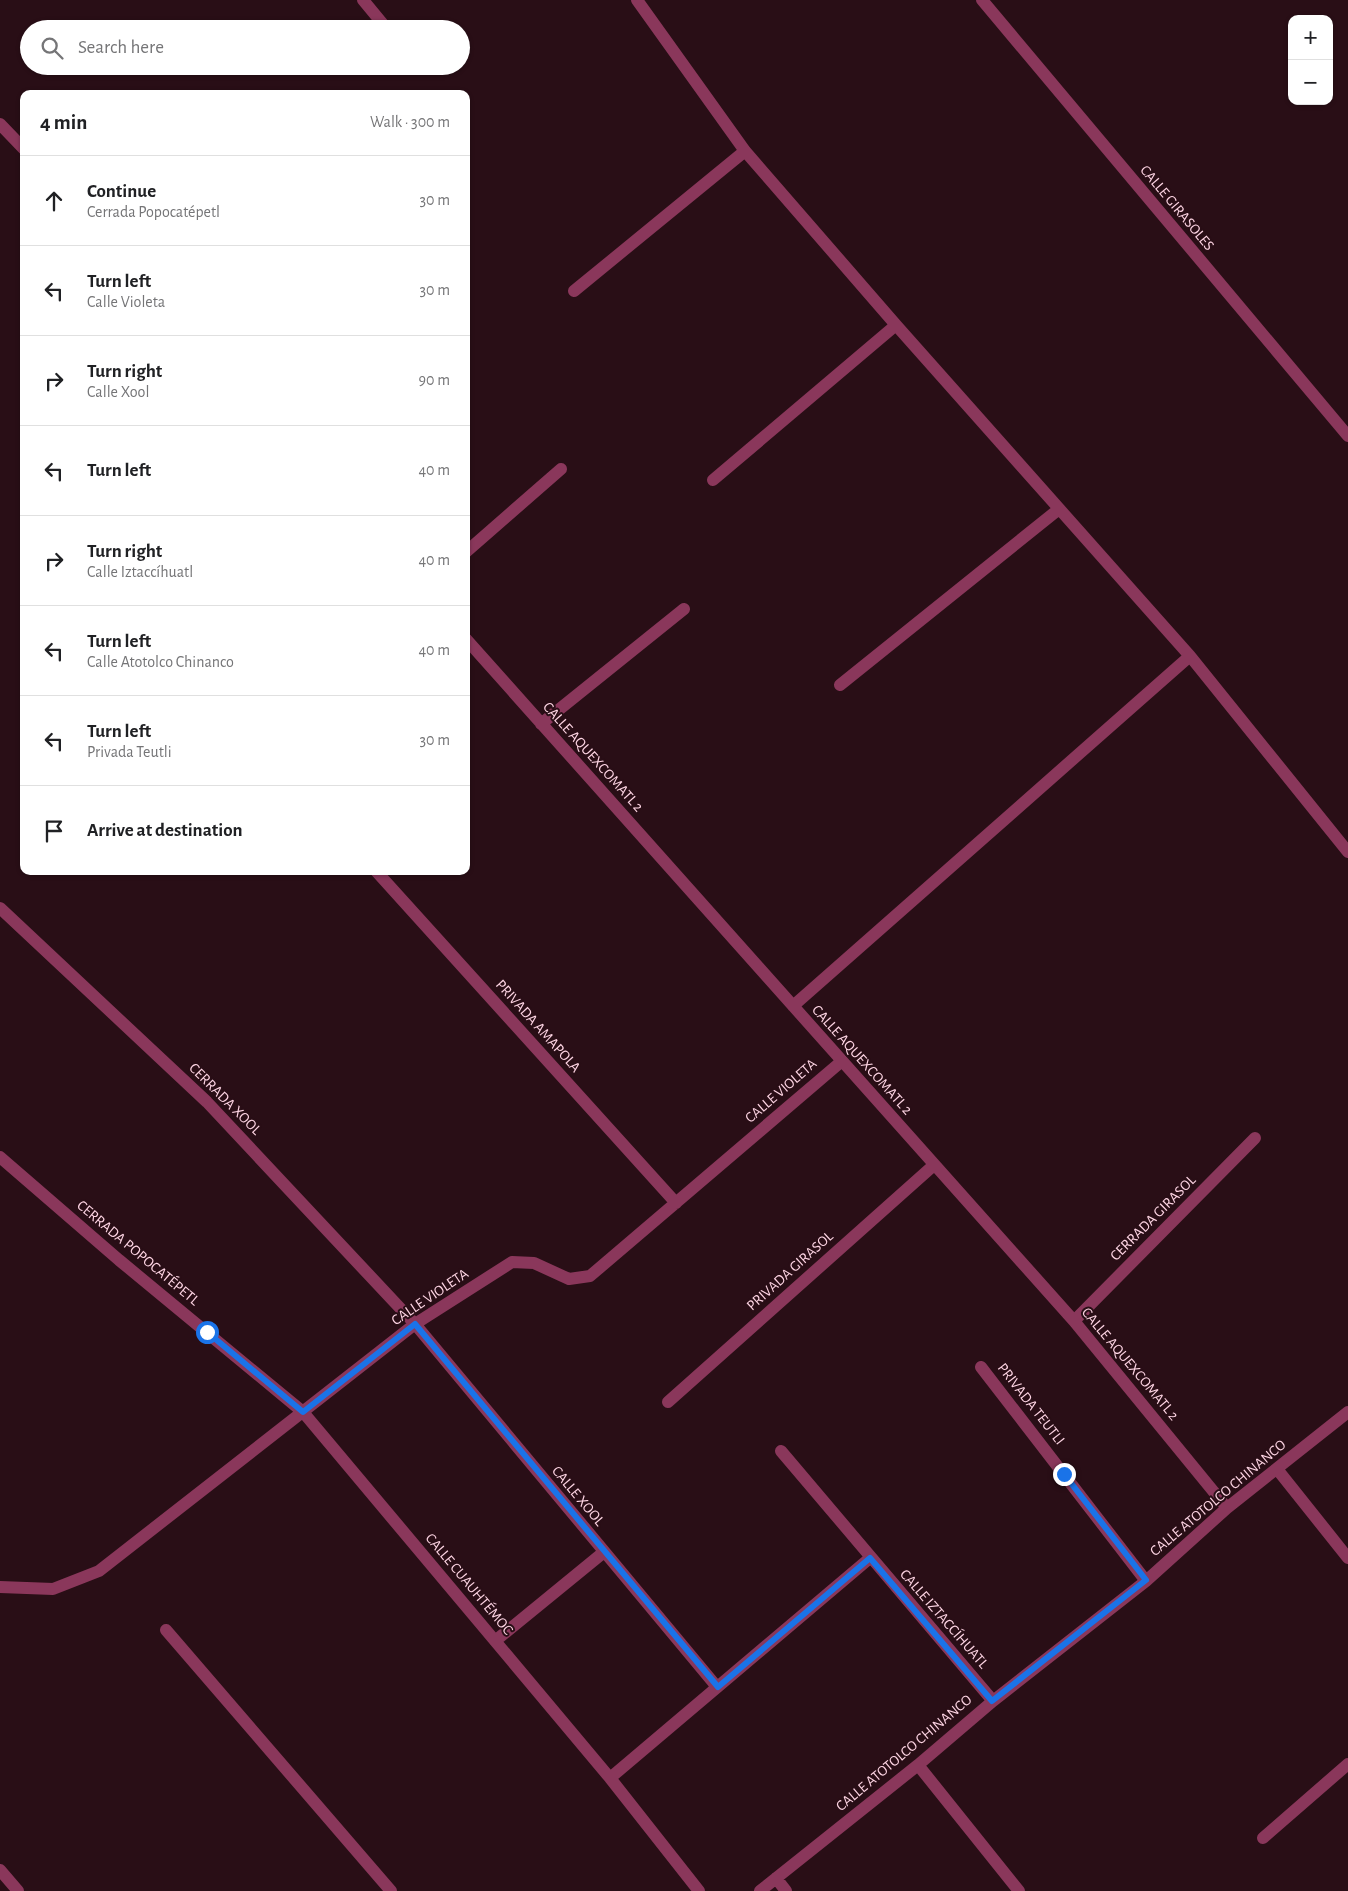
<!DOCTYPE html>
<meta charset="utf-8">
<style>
body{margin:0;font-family:"Alegreya Sans",sans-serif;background:#f2f2f2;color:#202124}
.controls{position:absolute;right:15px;top:15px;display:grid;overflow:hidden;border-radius:10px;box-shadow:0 1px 4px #0004}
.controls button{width:45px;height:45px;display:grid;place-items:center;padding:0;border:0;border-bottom:1px solid #e0e0e0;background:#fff;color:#202124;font:25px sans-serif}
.stop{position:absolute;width:15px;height:15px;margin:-11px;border:4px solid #1a73e8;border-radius:50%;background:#fff}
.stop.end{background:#1a73e8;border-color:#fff;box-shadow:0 1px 5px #0008}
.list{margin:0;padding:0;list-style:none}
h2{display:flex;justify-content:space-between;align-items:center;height:65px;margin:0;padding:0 20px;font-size:21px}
h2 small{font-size:16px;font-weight:400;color:#757577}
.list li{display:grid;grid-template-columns:32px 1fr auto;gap:15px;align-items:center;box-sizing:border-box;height:90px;padding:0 20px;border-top:1px solid #e0e0e0}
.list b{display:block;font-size:19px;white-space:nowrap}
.list p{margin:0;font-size:16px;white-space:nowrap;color:#757577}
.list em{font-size:16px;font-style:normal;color:#757577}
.icon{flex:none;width:28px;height:28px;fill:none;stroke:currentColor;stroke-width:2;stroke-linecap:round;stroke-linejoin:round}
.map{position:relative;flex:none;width:1348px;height:1891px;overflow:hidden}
.search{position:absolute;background:#fff;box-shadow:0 1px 4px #0004;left:20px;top:20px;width:450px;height:55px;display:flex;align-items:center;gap:12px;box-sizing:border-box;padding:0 18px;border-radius:28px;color:#757577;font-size:19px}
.panel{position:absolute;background:#fff;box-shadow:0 1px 4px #0004;left:20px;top:90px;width:450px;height:785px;border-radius:10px}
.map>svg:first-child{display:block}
</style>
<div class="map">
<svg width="1348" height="1891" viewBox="0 0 1348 1891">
<rect width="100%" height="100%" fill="#290e16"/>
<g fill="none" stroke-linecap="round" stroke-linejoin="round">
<path stroke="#8a375b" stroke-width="12" d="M363,0L387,29
M637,0L745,151L896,325L1190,656L1348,852
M982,0L1348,436
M0,124L24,149
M574,291L745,151
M713,480L896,325
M466,552L561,469
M466,639L1074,1321L1227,1508
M840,685L1059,509
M541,724L684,609
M376,871L676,1203
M0,908L207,1102L415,1324L717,1687
M793,1006L1190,656
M0,1157L119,1260L303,1412L610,1778L699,1891
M1074,1321L1255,1138
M981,1367L1146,1581
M668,1402L934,1165
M781,1451L993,1701
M1277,1469L1348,1558
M0,1587L53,1589L99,1571L415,1324L512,1262L534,1263L569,1279L590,1276L842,1061
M166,1630L391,1891
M495,1641L604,1552
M918,1765L1019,1891
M610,1778L870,1558
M1263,1838L1348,1764
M0,1870L18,1891
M776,1878L786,1891
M760,1891L918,1765L993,1701L1146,1581L1227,1508L1348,1412"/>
</g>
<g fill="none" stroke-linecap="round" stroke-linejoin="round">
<path stroke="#1a73e8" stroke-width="6" d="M207,1332L303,1412L415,1324L718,1687L870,1558L992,1701L1146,1580L1064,1474"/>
</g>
<g text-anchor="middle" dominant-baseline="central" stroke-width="4" stroke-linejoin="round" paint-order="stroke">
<g font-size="15" fill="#ffd6e5" stroke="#290e16">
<text transform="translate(1177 208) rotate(50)">CALLE GIRASOLES</text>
<text transform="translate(593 757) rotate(48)">CALLE AQUEXCOMATL 2</text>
<text transform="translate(538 1026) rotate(48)">PRIVADA AMAPOLA</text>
<text transform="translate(862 1060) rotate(48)">CALLE AQUEXCOMATL 2</text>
<text transform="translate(781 1091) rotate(-41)">CALLE VIOLETA</text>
<text transform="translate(225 1099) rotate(45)">CERRADA XOOL</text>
<text transform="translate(1153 1218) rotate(-45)">CERRADA GIRASOL</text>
<text transform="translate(138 1253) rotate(40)">CERRADA POPOCATÉPETL</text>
<text transform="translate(790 1271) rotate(-42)">PRIVADA GIRASOL</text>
<text transform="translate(430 1297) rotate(-34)">CALLE VIOLETA</text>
<text transform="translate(1130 1364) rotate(50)">CALLE AQUEXCOMATL 2</text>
<text transform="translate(1031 1404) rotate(52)">PRIVADA TEUTLI</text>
<text transform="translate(578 1496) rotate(50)">CALLE XOOL</text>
<text transform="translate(1218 1498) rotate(-40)">CALLE ATOTOLCO CHINANCO</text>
<text transform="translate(469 1584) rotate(50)">CALLE CUAUHTÉMOC</text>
<text transform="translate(944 1619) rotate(49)">CALLE IZTACCÍHUATL</text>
<text transform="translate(904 1753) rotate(-40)">CALLE ATOTOLCO CHINANCO</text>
</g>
</g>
</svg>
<div class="controls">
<button>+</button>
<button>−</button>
</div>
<div class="stop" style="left:207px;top:1332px"></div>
<div class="stop end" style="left:1064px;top:1474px"></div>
<div class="search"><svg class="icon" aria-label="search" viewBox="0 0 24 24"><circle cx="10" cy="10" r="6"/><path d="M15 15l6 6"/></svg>Search here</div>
<section class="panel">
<h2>4 min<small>Walk · 300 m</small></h2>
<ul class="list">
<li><svg class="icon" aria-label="ahead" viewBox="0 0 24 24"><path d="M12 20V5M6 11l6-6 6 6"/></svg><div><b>Continue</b><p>Cerrada Popocatépetl</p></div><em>30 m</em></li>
<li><svg class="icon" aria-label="left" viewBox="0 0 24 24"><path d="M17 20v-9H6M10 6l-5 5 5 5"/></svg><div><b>Turn left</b><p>Calle Violeta</p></div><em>30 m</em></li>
<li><svg class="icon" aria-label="right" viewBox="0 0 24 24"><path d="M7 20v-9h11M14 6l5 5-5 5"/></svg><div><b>Turn right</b><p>Calle Xool</p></div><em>90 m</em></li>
<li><svg class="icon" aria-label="left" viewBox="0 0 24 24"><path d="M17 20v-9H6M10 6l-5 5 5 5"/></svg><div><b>Turn left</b></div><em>40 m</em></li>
<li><svg class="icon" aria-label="right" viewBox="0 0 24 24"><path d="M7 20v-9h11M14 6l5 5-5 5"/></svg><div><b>Turn right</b><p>Calle Iztaccíhuatl</p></div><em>40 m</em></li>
<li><svg class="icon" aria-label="left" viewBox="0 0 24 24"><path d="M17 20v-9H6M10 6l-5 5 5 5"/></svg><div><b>Turn left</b><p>Calle Atotolco Chinanco</p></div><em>40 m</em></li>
<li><svg class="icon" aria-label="left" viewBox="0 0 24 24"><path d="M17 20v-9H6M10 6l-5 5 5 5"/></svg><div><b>Turn left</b><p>Privada Teutli</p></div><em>30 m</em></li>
<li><svg class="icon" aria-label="arrive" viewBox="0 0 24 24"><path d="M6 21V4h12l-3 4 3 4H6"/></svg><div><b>Arrive at destination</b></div></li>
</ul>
</section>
</div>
